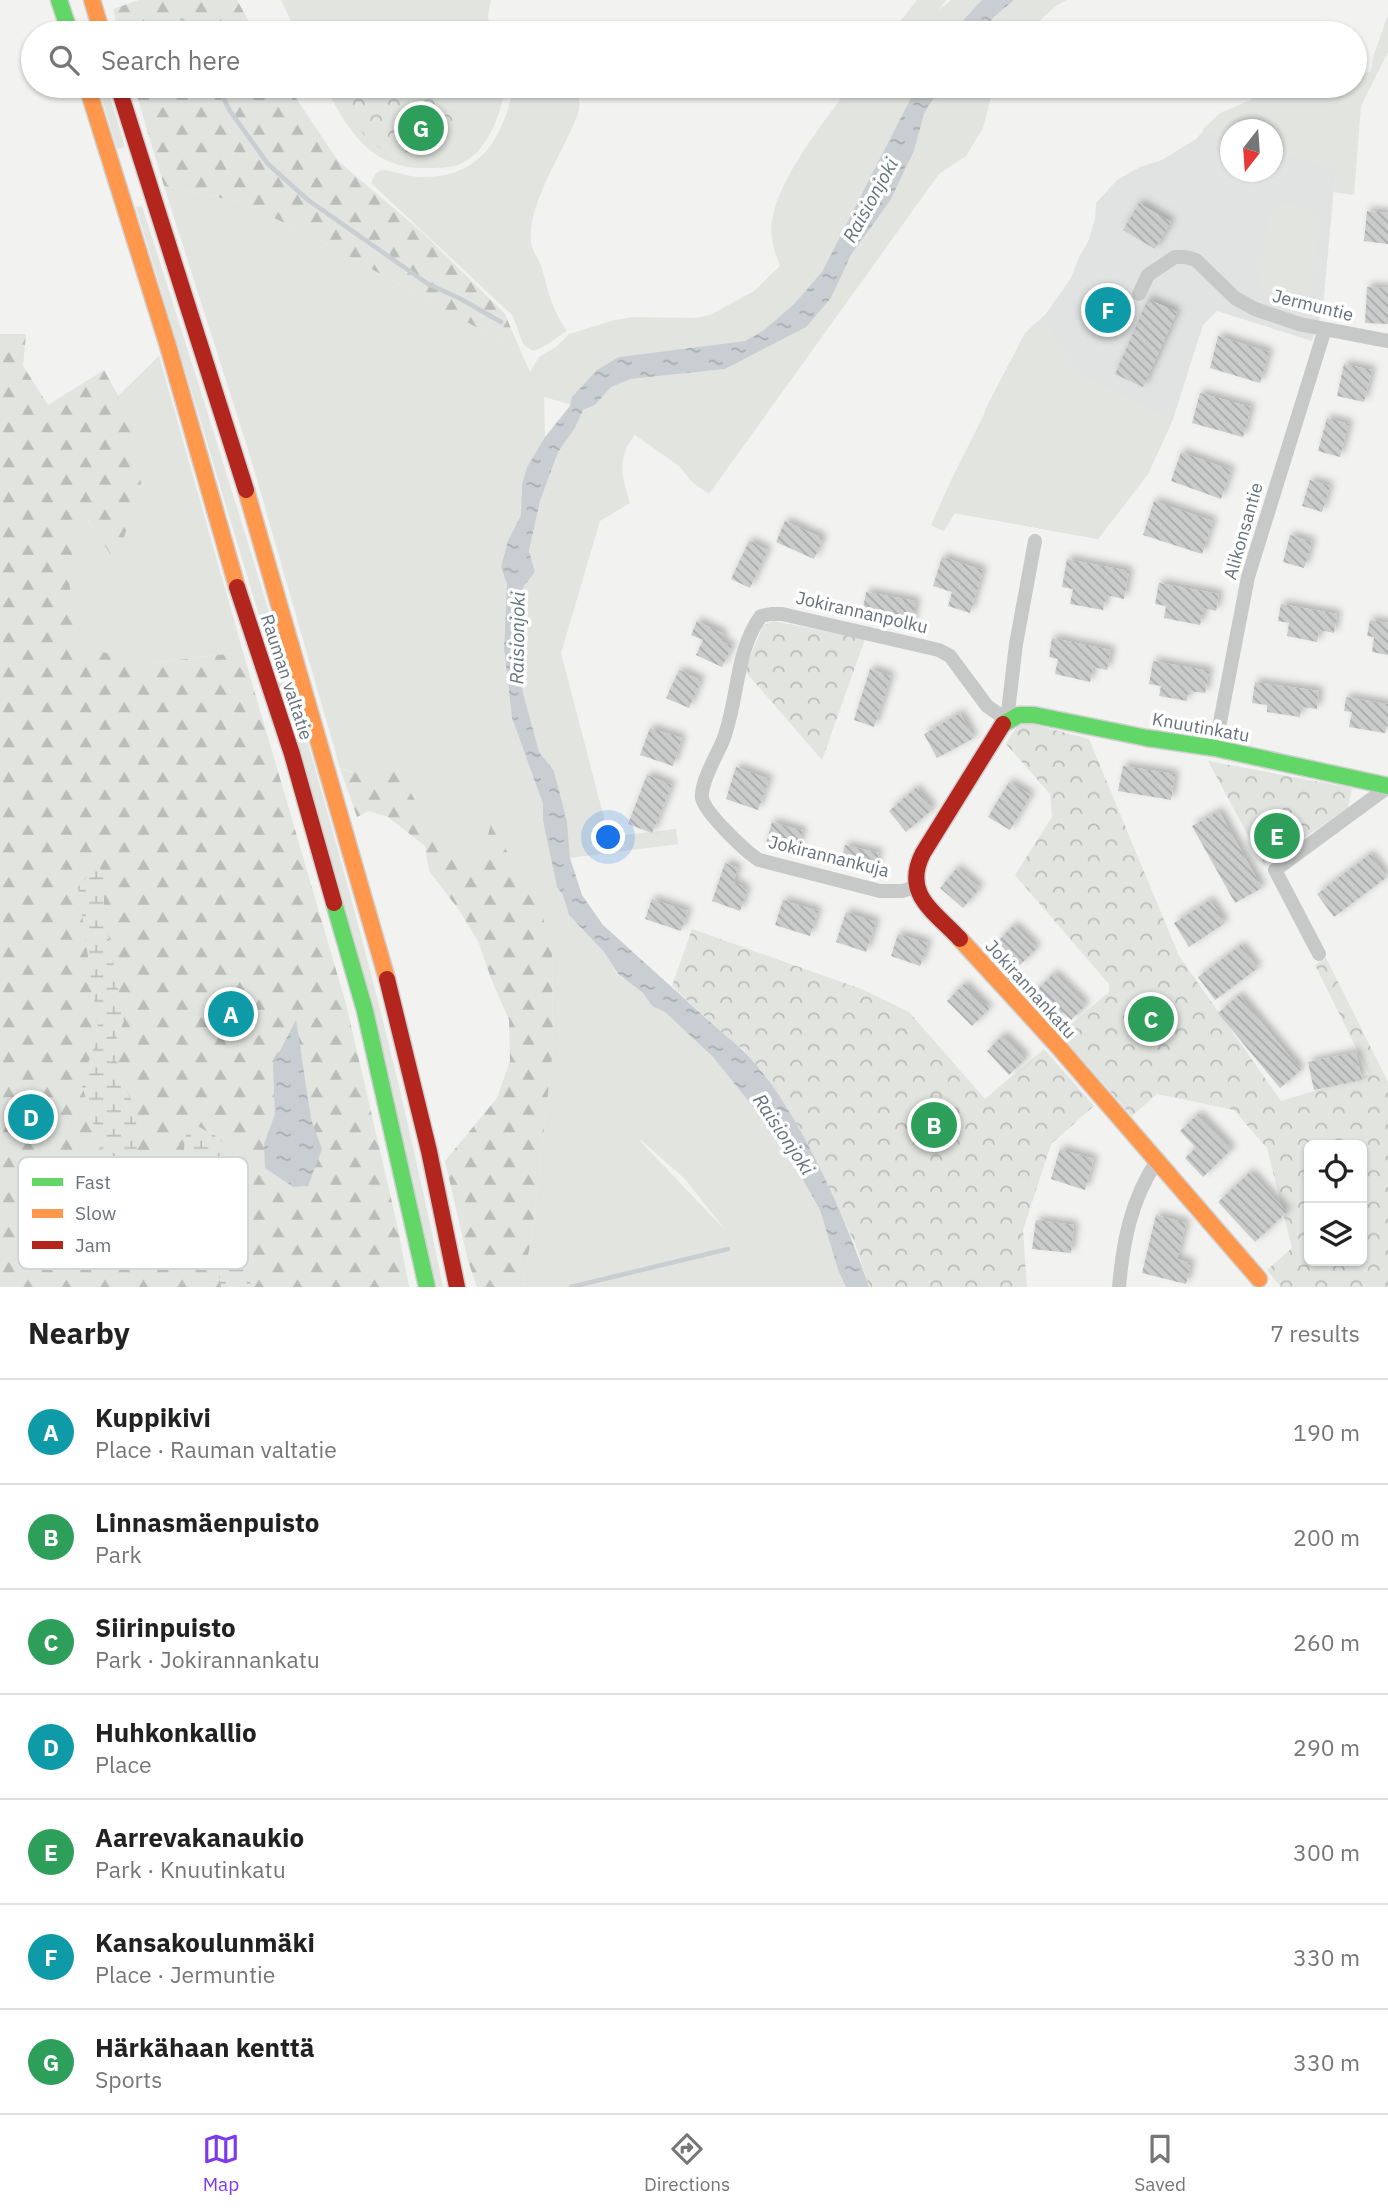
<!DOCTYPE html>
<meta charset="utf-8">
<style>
body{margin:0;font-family:"IBM Plex Sans",sans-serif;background:#f2f2f2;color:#222}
.controls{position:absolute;right:21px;bottom:21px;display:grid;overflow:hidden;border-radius:10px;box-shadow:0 2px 5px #0004}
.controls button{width:63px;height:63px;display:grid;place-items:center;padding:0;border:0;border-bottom:2px solid #e0e0e0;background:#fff;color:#222;font:35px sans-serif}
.compass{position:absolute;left:1220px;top:119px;width:63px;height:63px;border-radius:50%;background:#fff;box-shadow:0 2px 5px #0004;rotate:197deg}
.you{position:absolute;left:609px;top:838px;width:24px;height:24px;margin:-18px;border:5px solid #fff;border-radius:50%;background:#1a73e8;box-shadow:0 0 0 10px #1a73e833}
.badge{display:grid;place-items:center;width:46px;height:46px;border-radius:50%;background:#7c3aed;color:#fff;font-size:23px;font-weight:700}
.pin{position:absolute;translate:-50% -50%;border:4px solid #fff;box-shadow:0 2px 7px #0006}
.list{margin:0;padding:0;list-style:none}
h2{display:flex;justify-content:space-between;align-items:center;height:91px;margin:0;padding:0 28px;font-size:30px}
h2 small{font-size:23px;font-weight:400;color:#767676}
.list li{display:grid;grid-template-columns:46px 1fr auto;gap:21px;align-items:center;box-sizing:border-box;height:105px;padding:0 28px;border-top:2px solid #e0e0e0}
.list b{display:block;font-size:26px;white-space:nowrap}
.list p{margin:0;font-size:23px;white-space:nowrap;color:#767676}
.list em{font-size:23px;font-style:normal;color:#767676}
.icon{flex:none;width:38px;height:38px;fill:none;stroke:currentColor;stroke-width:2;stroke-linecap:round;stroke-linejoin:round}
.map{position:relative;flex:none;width:1388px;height:1287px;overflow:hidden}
.search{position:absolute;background:#fff;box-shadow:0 2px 5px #0004;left:21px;right:21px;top:21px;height:77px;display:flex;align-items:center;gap:18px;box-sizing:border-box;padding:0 24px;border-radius:38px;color:#767676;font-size:26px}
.sheet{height:826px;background:#fff}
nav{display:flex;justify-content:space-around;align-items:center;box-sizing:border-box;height:98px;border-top:2px solid #e0e0e0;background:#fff;font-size:19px;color:#767676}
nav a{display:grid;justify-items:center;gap:4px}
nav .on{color:#7c3aed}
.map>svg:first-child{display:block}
</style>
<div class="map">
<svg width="1388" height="1287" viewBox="0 0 1388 1287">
<defs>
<pattern id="forest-firs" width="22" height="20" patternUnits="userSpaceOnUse" patternTransform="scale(1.75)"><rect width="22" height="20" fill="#e1e4df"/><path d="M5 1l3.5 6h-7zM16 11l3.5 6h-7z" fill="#babdba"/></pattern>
<pattern id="wetland-marsh" width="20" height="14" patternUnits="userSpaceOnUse" patternTransform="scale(1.75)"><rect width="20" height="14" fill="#e1e4df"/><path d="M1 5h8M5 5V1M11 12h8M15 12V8" fill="none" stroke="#babdba"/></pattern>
<pattern id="park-crowns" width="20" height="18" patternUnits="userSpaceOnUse" patternTransform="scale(1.75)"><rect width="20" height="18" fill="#e1e4df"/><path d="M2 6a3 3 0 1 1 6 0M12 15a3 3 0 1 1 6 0" fill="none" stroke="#babdba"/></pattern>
<pattern id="water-ripples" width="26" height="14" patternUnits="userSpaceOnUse" patternTransform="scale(1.75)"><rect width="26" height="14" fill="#c8ced2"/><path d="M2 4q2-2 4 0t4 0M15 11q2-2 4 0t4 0" fill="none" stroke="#a6acb0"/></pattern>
<pattern id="building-back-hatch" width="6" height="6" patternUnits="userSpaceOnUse" patternTransform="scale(1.75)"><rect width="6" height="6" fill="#cacbcb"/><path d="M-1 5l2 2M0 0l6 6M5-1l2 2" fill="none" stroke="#a8a9aa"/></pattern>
<filter id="shadow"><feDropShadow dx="4" dy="-4" stdDeviation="3.5" flood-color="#0004"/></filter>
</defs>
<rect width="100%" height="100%" fill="#f2f2f1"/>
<path fill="#e1e2e2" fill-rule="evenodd" d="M1270,86L1342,100L1323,307L1312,341L1217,311L1203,325L1173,419L1148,474L1098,539L954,513L986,408L1025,333L1045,315L1071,278L1079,257L1088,242L1095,219L1096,203L1117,180L1140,167L1162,160L1196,139L1219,114L1251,100ZM1230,130H1272V172H1230Z"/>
<path fill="#e1e4df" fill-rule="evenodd" d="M281,0H491L488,16L490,33H297Z
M917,0H946L939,10L951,0H982L951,33H891Z
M1014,0H1067L1057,5L1026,33H981L993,18Z
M1388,15V52L1361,106L1354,195L1334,192L1335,171L1273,151L1272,130H1230V139L1202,130L1219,114L1251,100L1270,86H1355V77L1371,71L1373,57Z
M98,86H107L125,147L117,149Z
M325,86H506C500,115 488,153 458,165C448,168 436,168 426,168C407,169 386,163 371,151C350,134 337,109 325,86Z
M514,86H574C580,95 581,106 577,116C564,151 527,204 531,242C532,252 541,261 543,272C548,293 554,313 567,331C558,336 543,349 533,351L523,344L513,316L371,183L376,173L382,170C394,171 406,176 419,177C480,179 502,140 514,86Z
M850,86H917L822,273L795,303L764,330L745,341L619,357L576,406L544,397L545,437L527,467L522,484L521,515L508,542L501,567L507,584L504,648L512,718L543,804V821L557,886L563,894L569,915L604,952L618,975L643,993L652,1006L665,1012L713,1057L782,1143L820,1210L838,1270L846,1287H523L533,1226L553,1049L552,950L491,825L483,852L460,866L435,835L373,773L360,774L340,768L252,462L164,186L240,202L312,236L521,352L530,372L539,357L556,347L569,334L615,320L634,317L696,318L710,315L754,291L780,266C777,257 773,248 772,239C765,192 824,123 850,86ZM641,1140L685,1179L726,1231L640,1141Z
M941,86H994L983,128L966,156L939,174L709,494L693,483L679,466L635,435C616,458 622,477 630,503L600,521L561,653L609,837L676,829L678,844L570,858L567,821L554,771L539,753L523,693L519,613L524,586L535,572L529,552L540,501L558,452L575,428L583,410L595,405L611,387L631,379L725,369L831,298L851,255L890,201L914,151L924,114Z
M1284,204L1307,207L1321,219L1311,297L1300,307L1266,300L1258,285L1268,214Z
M142,206C255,562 370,920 443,1287H437L259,615L136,207Z
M1045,315L1076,373L1173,419L1148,474L1098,539L955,513L944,531L931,525L953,476L1025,333Z
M159,356L243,652L151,663L79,648L66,569L86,517L116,562L127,412L118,396Z"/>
<path fill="url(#forest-firs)" d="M139,0H237L255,33H119L113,9Z
M134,86H288L338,161L423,233L505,314L521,352L312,236L240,202L164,186Z
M0,334H26L23,366L48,405L104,370L127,412L141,483L116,563L87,518L67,568L79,647L152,663L243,652L346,1004L397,1224L409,1287H0Z
M389,766L403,779L435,835L460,865L483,852L491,824L541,910L552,950L553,1049L533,1226L523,1287H477L468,1261L445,1161L497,1098L510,1061L509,1020L492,981L478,941L459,910L429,871L425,846L388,817L369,811L357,817L340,768C358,776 372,773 389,766Z"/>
<path fill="url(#wetland-marsh)" d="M97,865L104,874V911L124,1021L113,1046L123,1083L136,1110L137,1179L120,1214L81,1082L99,1034L78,887Z
M188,1121L214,1135L243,1160L247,1193L240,1251L252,1287H221L214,1246L215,1229L200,1219L188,1175L184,1148Z"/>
<path fill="url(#park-crowns)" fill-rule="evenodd" d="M331,86H457L455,103L458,130L426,162L393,155L368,141Z
M773,621L865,639L822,760L744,670L763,626Z
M1032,724L1089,739L1179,956L1281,1101L1369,1074L1315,965L1326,958L1388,1082V1287H1281L1267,1270L1292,1248L1267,1148L1234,1110L1157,1094L1132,1116L1060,1034L1109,992V984L1015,875L1052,817L1050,794L1006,744L1018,725ZM1309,1145H1362V1261H1309Z
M1208,761L1352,788L1348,808L1264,865Z
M692,929L864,990L909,1012L985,1099L1044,1049L1094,1106L1051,1144L1023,1230L1027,1287H869L856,1246L807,1145L766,1076L743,1049L727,1037L672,986Z"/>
<path fill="url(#water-ripples)" d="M982,0H1014L993,18L981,33H951Z
M917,86H941L924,114L914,151L890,201L851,255L831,298L806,327L725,369L631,379L611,387L595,405L583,410L575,428L558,452L540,501L529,551L535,572L524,586L519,613L523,693L539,752L554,771L567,821L570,858L582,895L603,925L727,1037C786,1078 846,1218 869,1287H846L838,1270L820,1210L782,1143L713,1057L665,1012L652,1006L643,993L618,974L604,952L569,915L563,895L557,887L543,821V804L512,718L504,648L507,584L501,567L508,541L521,515L522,484L527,467L545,437L570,406L572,397L597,370L619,357L745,341L764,330L795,303L822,272Z
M296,1020L311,1119L322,1149L308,1186L293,1187L265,1168L264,1144L275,1114L273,1064Z"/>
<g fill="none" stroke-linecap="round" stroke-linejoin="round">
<path stroke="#c8ced2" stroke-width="4.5" d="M182,20L189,33
M217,86L230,111L268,164L308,200L428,284L459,298L501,322
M571,1287L728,1249"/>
</g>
<path fill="url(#building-back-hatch)" filter="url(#shadow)" d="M1139,203L1171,222L1155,249L1123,230Z
M1367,211L1388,213V244L1364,241Z
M1367,287L1388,288V324L1365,323Z
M1148,299L1177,312L1143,387L1115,374Z
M1218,336L1269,352L1260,383L1210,368Z
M1344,364L1372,370L1364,402L1337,396Z
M1200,393L1251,407L1243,437L1192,423Z
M1327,418L1349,424L1340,457L1318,451Z
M1181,452L1231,470L1221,499L1171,481Z
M1310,480L1330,486L1322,512L1302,506Z
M1154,501L1213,521L1202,554L1143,535Z
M785,521L823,538L814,559L776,542Z
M1290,535L1312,542L1304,568L1283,562Z
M749,541L768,550L750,588L731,579Z
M942,557L983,570L970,613L948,606L952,592L933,586Z
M1067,559L1129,571L1124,599L1106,595L1103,610L1070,604L1073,589L1062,587Z
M1159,583L1219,594L1216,611L1204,608L1200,625L1164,618L1166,606L1155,604Z
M866,592L916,601L911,630L861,621Z
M1281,604L1337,614L1334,633L1319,630L1317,642L1287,636L1289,623L1278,621Z
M1370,620L1388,623V655L1372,652L1374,637L1367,636Z
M697,621L724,634L721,641L732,646L722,667L696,655L703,640L691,635Z
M1052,638L1111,650L1107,670L1093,667L1090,682L1055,674L1058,659L1049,657Z
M1153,661L1209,671L1205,693L1188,691L1187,701L1159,696L1161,686L1149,684Z
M870,669L891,676L874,727L854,720Z
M679,670L701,680L689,708L666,698Z
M1255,682L1319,691L1317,709L1301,707L1300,717L1267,712V705L1252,703Z
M1346,697L1388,704V721L1385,733L1349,727L1352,712L1344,711Z
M960,713L974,738L937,758L924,734Z
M650,728L682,738L673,766L640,755Z
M1123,766L1175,774L1171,800L1118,791Z
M736,767L769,779L758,810L726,799Z
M647,775L672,785L652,833L628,824Z
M1009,782L1031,795L1010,830L988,817Z
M916,788L933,809L906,832L889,811Z
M1219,811L1262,888L1235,903L1192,826Z
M772,822L803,831L795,856L765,847Z
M845,845L879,853L873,875L840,866Z
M1370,854L1387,877L1334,917L1317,894Z
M725,863L738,868L733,882L743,886L742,888L747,890L740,911L712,901Z
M957,868L980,888L963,908L940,888Z
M652,899L688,911L681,931L645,919Z
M783,900L818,911L810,936L775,925Z
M1210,900L1225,923L1189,947L1174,923Z
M846,912L876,922L866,952L836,942Z
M1014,925L1037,948L1020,965L997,942Z
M898,934L928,943L920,966L891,956Z
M1241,945L1258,968L1215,1000L1198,977Z
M1054,973L1086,1005L1071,1020L1063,1012L1055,1020L1031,996Z
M964,984L989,1009L972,1026L947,1001Z
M1239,995L1301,1070L1280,1088L1218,1013Z
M1003,1035L1026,1058L1009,1075L987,1051Z
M1356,1052L1362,1080L1314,1090L1308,1062Z
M1198,1114L1232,1149L1203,1177L1185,1158L1196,1148L1180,1131Z
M1060,1149L1094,1159L1085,1190L1051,1179Z
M1250,1172L1287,1212L1255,1242L1218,1202Z
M1156,1215L1186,1223L1177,1259L1191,1263L1186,1284L1142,1273Z
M1036,1220L1074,1225L1071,1253L1032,1249Z"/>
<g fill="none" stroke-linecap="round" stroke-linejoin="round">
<defs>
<path id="fast" d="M59,0L70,33
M1003,724L1019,715H1034L1147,738L1215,748L1388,786
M334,903L365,1011L427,1287"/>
<path id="slow" d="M92,0L102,33
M87,86L168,346L237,587
M246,490L387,979
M960,939L1056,1044L1259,1279"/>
<path id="jam" d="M118,86L246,490
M237,587L292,754L334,903
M960,939C934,911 902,894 923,853L1003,724
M387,979L429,1151L457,1287"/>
</defs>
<use href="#fast" stroke="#cfd0d0" stroke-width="19"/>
<use href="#slow" stroke="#cfd0d0" stroke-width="19"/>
<use href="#jam" stroke="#cfd0d0" stroke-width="19"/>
<path stroke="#c7c8c8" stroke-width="14" d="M1139,294L1148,275L1175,257H1185L1196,260L1235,298L1255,309L1299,324L1388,341
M1215,748L1248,577L1325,329
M914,887L903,891H880L759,860C746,852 705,813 702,798C700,784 716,756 722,743C739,702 734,653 761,616L771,614H782L939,650L950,656L987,706L1007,720L1016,644L1035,541
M1319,954L1275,870L1388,787
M1119,1287C1123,1242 1131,1199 1157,1161"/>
<use href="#fast" stroke="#63d668" stroke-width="16"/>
<use href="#slow" stroke="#ff974d" stroke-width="16"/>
<use href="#jam" stroke="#b3261e" stroke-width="16"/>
</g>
<g text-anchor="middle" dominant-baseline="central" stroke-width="7" stroke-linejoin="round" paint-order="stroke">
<g font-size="18" fill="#66727d" stroke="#fff">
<text transform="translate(1313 305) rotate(14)">Jermuntie</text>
<text transform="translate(1243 531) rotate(-74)">Alikonsantie</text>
<text transform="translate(862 612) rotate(13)">Jokirannanpolku</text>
<text transform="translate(287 677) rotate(72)">Rauman valtatie</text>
<text transform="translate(1201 727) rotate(10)">Knuutinkatu</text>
<text transform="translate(829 856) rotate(14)">Jokirannankuja</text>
<text transform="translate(1031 989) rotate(48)">Jokirannankatu</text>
</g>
<g font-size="19" font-style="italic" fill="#62737b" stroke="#fff">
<text transform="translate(870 200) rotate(-61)">Raisionjoki</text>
<text transform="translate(517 638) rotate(-89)">Raisionjoki</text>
<text transform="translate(784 1134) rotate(56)">Raisionjoki</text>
</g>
</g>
<rect x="18" y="1157" width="230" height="112" rx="10" fill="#fff" stroke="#d1d5d8" stroke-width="2"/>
<rect x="32" y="1178" width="31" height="8" fill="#63d668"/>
<rect x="32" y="1209" width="31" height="9" fill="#ff974d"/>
<rect x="32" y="1241" width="31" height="8" fill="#b3261e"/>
<g font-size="19" fill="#66727d">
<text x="75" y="1189">Fast</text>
<text x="75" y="1220">Slow</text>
<text x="75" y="1252">Jam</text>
</g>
</svg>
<div class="controls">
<button><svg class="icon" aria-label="locate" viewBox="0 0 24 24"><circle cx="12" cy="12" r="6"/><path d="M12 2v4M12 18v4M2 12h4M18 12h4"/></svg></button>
<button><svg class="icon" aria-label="layers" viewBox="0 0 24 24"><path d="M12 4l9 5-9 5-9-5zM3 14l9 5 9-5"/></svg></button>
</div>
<svg class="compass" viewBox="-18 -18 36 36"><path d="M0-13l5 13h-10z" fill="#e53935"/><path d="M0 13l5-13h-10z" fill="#767676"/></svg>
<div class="you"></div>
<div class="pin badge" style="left:231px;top:1014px;background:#0f9aa8">A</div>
<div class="pin badge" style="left:934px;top:1125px;background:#2e9e5b">B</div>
<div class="pin badge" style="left:1151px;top:1019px;background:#2e9e5b">C</div>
<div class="pin badge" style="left:31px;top:1117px;background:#0f9aa8">D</div>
<div class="pin badge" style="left:1277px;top:836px;background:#2e9e5b">E</div>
<div class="pin badge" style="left:1108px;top:310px;background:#0f9aa8">F</div>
<div class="pin badge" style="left:421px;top:128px;background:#2e9e5b">G</div>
<div class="search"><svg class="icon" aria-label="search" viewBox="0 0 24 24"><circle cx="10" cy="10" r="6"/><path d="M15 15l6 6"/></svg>Search here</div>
</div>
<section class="sheet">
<h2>Nearby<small>7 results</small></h2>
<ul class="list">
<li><span class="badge" style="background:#0f9aa8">A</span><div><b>Kuppikivi</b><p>Place · Rauman valtatie</p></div><em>190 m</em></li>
<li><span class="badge" style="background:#2e9e5b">B</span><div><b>Linnasmäenpuisto</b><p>Park</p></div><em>200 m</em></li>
<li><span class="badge" style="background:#2e9e5b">C</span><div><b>Siirinpuisto</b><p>Park · Jokirannankatu</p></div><em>260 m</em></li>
<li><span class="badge" style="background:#0f9aa8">D</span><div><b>Huhkonkallio</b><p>Place</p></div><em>290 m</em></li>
<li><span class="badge" style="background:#2e9e5b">E</span><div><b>Aarrevakanaukio</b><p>Park · Knuutinkatu</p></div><em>300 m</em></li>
<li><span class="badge" style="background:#0f9aa8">F</span><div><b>Kansakoulunmäki</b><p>Place · Jermuntie</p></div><em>330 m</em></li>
<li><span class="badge" style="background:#2e9e5b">G</span><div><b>Härkähaan kenttä</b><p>Sports</p></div><em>330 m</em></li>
</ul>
</section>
<nav>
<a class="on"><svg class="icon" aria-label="map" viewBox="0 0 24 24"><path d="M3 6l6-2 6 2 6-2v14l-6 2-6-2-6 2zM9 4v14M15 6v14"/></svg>Map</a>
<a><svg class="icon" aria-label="directions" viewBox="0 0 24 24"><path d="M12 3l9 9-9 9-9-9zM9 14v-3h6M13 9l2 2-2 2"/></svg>Directions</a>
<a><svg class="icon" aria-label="saved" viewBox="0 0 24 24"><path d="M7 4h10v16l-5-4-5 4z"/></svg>Saved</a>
</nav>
